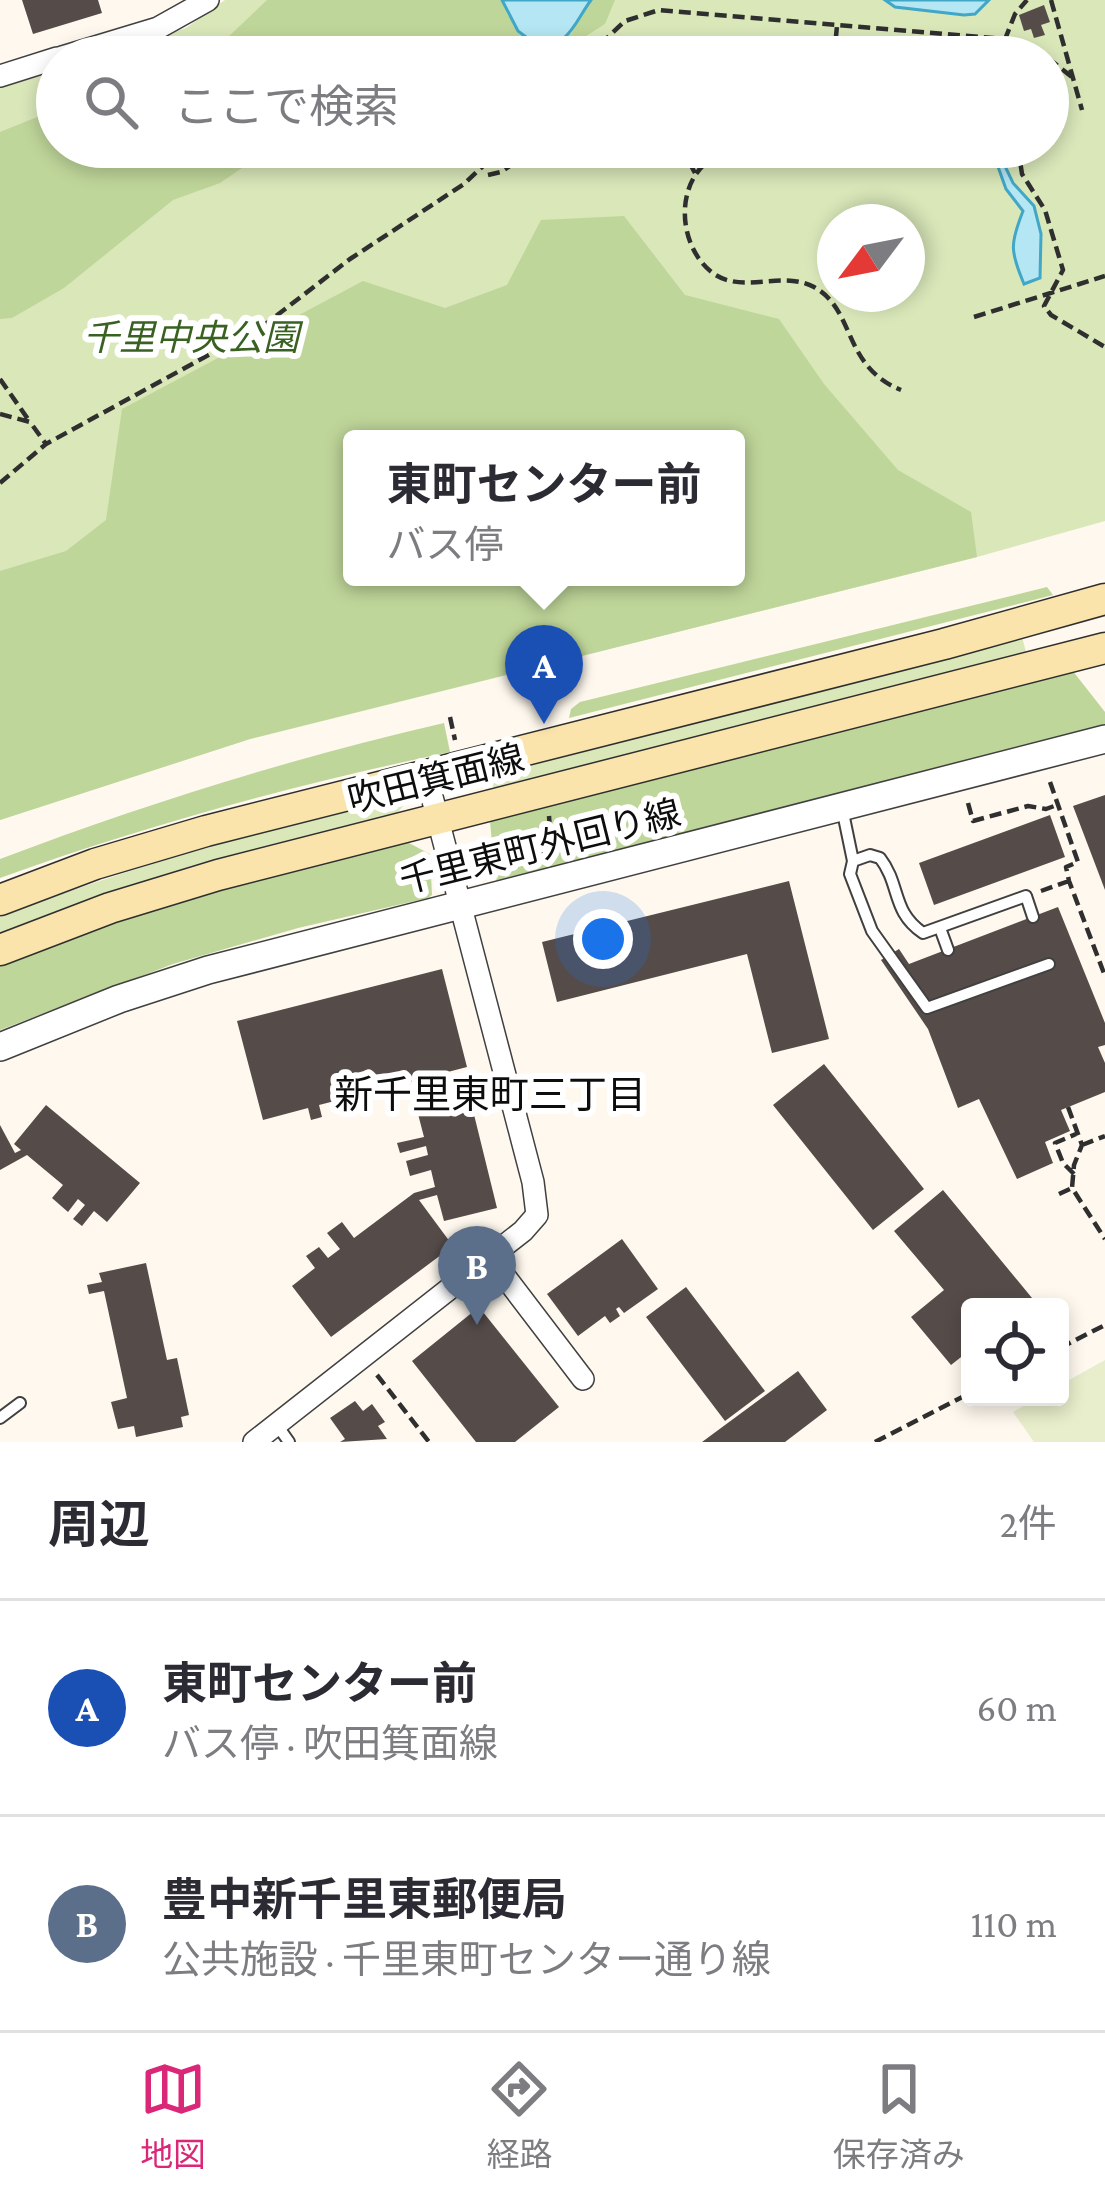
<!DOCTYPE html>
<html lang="ja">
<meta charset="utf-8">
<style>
body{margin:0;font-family:"Crimson Pro","Noto Sans JP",serif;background:#f2f2f3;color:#2b2b33}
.controls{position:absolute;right:36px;bottom:36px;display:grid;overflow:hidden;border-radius:12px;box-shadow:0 6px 18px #0003}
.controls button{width:108px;height:108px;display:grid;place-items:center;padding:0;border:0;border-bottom:3px solid #e1e1e2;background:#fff;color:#2b2b33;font:60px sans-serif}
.compass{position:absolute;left:817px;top:204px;width:108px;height:108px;border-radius:50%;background:#fff;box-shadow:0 6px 18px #0003;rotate:238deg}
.you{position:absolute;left:603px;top:939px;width:42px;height:42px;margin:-30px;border:9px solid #fff;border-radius:50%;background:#1a73e8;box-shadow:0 0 0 18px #1a73e833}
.badge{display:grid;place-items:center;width:78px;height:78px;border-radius:50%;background:#db2777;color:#fff;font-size:39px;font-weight:700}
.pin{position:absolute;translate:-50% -99px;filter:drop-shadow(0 3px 6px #0008)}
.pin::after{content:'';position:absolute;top:63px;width:42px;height:36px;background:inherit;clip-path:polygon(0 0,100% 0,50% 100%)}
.popup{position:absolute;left:343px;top:430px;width:402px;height:156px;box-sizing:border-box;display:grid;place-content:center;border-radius:12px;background:#fff;filter:drop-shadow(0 3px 9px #0005);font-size:39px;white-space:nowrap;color:#7c7c81}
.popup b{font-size:45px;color:#2b2b33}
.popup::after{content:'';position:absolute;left:50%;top:100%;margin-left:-24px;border:24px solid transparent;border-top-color:#fff}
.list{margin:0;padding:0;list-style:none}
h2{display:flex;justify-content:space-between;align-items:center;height:156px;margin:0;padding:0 48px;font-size:51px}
h2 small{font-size:39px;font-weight:400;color:#7c7c81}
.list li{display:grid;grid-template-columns:78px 1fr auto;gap:36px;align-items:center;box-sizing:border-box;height:216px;padding:0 48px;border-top:3px solid #e1e1e2}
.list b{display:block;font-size:45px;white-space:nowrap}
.list p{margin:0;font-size:39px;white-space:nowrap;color:#7c7c81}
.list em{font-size:39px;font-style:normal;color:#7c7c81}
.icon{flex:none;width:66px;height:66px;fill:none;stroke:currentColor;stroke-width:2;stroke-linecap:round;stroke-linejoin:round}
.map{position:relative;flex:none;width:1105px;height:1442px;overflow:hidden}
.search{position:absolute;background:#fff;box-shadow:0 6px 18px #0003;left:36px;right:36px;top:36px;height:132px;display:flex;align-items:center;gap:30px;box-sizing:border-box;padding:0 42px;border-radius:66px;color:#7c7c81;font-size:45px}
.sheet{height:588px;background:#fff}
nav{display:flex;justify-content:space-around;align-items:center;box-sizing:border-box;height:168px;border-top:3px solid #e1e1e2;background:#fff;font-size:33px;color:#7c7c81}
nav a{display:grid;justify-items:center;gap:6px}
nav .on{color:#db2777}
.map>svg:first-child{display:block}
</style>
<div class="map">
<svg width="1105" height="1442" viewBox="0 0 1105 1442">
<rect width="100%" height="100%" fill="#fef8ee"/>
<path fill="#d9e7b9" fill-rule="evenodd" d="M225,0H1105V521L977,557L250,739L0,820V88L57,71V147H1048V57H103L186,28ZM835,222H907V294H835ZM352,439H736V577H352Z
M1022,637L1026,652L494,789L490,773Z
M398,797L406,803L397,813L190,866L0,933V917C130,866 263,831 398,797Z"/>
<path fill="#bfd69a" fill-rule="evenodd" d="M267,0H502L508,16L571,34L591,0H615L605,24L553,57H184L225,40Z
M57,109V147H273L220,183L173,200L64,288L12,318L0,319V132Z
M624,216L685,295L779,319L824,384L898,470L971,512L977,557L250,739L0,820V571L66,551L106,520L122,409L363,281L445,308L507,285L541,220ZM736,439V577H352V439Z
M1047,587L1053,595L569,718L571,709L580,702Z
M1072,670L1105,712V725L497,881L495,876L490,821Z
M444,723L450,752C297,784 147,825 0,878V859C145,804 292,758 444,723Z
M407,842L430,854L432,895L428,898L298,928L173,964L0,1030V966C132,911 269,876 407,842Z"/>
<path fill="#e8eecb" d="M1105,1360V1442H1034L1013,1412L1039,1397H1060V1385Z"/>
<path fill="#b5e6f3" stroke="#40a7c6" stroke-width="3" d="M502,0H591C574,23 571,45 538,46L518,31Z
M885,0H989L975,14L964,15L895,7Z
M985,147H996L1013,183L1034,206L1041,234L1040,278L1024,284C1010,251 1010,244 1023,211L1006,189L997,164L987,158Z"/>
<path fill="#554c4a" d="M22,0H98L102,13L33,34Z
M1044,5L1050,22L1041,25L1045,35L1034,38L1031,29L1024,31L1019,15Z
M1105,795V890L1073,806Z
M1050,815L1065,857L934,905L919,863Z
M789,881L829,1039L772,1053L747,954L557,1002L542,942Z
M1058,907L1105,1023V1045L1098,1047L1105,1063V1092L1061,1110L1070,1131L1045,1142L1053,1163L1017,1179L979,1099L958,1108L928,1029L881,960L899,949L909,964Z
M442,969L467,1067L417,1080L419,1089L465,1078L497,1208L444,1221L437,1195L419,1200L453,1246L331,1337L292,1286L315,1268L306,1256L319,1247L328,1258L340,1249L327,1233L342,1222L354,1238L414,1193L435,1187L431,1170L410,1176L406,1161L428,1155L426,1146L400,1153L397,1143L424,1137L412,1091L416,1090L413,1081L319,1105L322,1117L311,1120L308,1108L263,1120L237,1021Z
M824,1064L924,1189L873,1230L773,1105Z
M46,1105L140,1183L107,1222L94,1211L82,1226L73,1219L85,1205L78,1199L68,1212L52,1198L63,1185L27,1155L0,1170V1125L15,1153L21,1150L14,1144Z
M943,1190L1032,1298L1022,1307H970V1350L951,1365L911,1317L944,1290L894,1231Z
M622,1239L658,1289L624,1313L619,1307L616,1309L620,1316L610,1323L605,1316L578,1336L547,1294Z
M146,1263L167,1360L177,1358L189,1415L181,1417L183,1427L136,1437L134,1426L118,1429L111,1402L127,1398L104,1291L89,1294L87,1285L102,1282L99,1273Z
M686,1287L765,1391L725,1421L646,1317Z
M479,1307L559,1407L515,1442H476L412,1361Z
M798,1371L827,1410L785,1442H702Z
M355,1401L363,1411L372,1404L385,1422L378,1426L387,1439L340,1442L345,1439L330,1418Z"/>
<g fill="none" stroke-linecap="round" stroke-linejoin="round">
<defs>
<path id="service" d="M842,808L853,861L850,874L872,931L927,1008L1049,964
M853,861L870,855L880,858C901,885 891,911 923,933L1026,896L1033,917
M940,928L948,950
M0,1418L20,1403
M277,1425L289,1442"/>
<path id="minor" d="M62,57L158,28L208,0
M0,76L57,58
M490,1257L583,1379
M254,1442L523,1231L537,1215L533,1182L426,774"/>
<path id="tertiary" d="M0,1047L119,999L208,970L1105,739"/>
<path id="secondary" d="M0,900L95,864L206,831L944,644L1105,599
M0,950L110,908L218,875L1105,648"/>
</defs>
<use href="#service" stroke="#404040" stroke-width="14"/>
<use href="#minor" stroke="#404040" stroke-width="24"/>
<use href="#tertiary" stroke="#404040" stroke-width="30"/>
<use href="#secondary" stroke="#2f2f2f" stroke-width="33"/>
<path stroke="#2f2f2f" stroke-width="4.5" stroke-dasharray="12 6" stroke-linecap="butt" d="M1051,0L1082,110
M587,57L625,21L659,10L1004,39L1046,57
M834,57L837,26
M998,57L1015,14L1027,0
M1048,58L1072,77
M681,147L695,173
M825,147C794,163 758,141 725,152C674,169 673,244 714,274C744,294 782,270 814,287C856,310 842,366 901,390
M1018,147L1022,174L1045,210L1063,270L1044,306L1051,315L1105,347
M488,175L501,172L537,147
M974,317L1105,276
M0,379L30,422
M0,414L30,422L46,444
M0,483L46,444L267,323L350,259L464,184L503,147
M450,717L455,740
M1050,782L1078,862L1066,867L1069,881L1105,976
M968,803L973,821L1028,806L1046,809L1057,805
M549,816L551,846
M543,846L546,858
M1041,891L1069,881
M1068,1107L1082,1145L1074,1165L1072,1188L1105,1239
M1082,1145L1105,1136
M1074,1174L1063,1163L1055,1143L1076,1134
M1059,1194L1072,1188
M1060,1348L1105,1325
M377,1375L429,1442
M875,1442L970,1393"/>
<use href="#service" stroke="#fff" stroke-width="10"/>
<use href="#minor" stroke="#fff" stroke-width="21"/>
<use href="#tertiary" stroke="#fff" stroke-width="27"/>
<use href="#secondary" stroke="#fbe4ac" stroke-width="30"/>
</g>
<g text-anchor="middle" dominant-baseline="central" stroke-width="12" stroke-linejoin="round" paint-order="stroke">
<g font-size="36" font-style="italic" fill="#396121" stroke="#fff">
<text x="191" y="338">千里中央公園</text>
</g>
<g font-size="36" fill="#0d0d0d" stroke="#fff">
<text transform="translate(436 779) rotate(-14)">吹田箕面線</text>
<text transform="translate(540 847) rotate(-14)">千里東町外回り線</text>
</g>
<g font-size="39" fill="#0d0d0d" stroke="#fff">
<text x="490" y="1094">新千里東町三丁目</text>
</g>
</g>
</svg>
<div class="controls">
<button><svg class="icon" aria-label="locate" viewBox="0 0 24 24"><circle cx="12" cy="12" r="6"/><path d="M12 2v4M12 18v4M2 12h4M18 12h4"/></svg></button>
</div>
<svg class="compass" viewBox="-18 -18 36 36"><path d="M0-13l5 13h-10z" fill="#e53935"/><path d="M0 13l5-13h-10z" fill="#7c7c81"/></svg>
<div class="you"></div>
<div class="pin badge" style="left:544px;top:724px;background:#1a4fb4">A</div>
<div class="popup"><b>東町センター前</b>バス停</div>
<div class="pin badge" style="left:477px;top:1325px;background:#5c6f8a">B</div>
<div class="search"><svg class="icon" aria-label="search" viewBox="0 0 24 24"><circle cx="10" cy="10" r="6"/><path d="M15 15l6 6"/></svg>ここで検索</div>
</div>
<section class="sheet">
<h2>周辺<small>2件</small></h2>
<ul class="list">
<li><span class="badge" style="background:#1a4fb4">A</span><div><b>東町センター前</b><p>バス停 · 吹田箕面線</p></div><em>60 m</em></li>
<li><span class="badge" style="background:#5c6f8a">B</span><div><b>豊中新千里東郵便局</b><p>公共施設 · 千里東町センター通り線</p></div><em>110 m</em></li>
</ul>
</section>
<nav>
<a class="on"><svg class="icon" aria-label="map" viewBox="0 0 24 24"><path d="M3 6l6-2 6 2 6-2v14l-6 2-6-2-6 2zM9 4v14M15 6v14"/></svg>地図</a>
<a><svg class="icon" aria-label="directions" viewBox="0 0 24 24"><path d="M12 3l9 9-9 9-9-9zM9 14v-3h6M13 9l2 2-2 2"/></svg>経路</a>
<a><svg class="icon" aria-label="saved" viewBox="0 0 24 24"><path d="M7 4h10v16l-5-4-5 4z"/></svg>保存済み</a>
</nav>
